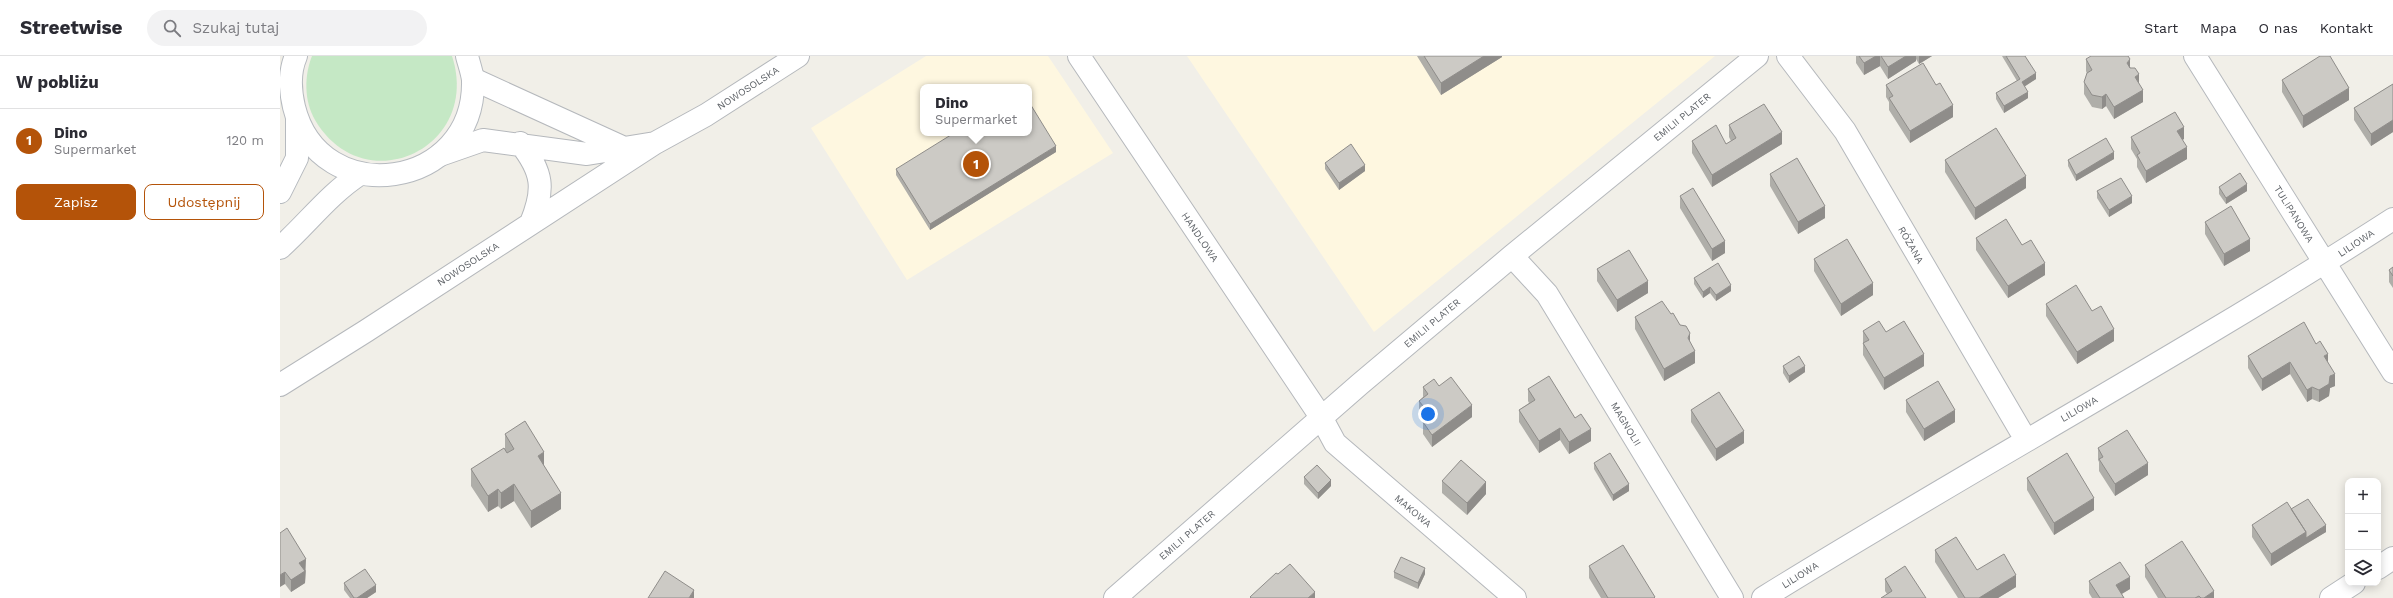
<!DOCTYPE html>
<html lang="pl">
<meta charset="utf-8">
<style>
body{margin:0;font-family:"Work Sans",sans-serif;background:#f2f2f3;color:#2b2b33}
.controls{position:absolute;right:12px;bottom:12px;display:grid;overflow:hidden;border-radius:8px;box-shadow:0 2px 10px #0003}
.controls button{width:36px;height:36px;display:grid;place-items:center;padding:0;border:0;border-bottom:1px solid #e1e1e2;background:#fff;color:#2b2b33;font:20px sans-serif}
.you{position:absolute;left:1148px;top:358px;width:14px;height:14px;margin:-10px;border:3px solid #fff;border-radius:50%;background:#1a73e8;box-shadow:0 0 0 6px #1a73e833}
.badge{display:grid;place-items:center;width:26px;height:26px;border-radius:50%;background:#b45309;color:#fff;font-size:13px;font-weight:700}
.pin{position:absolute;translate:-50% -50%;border:2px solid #fff;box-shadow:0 1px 4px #0006}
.popup{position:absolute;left:640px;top:28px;width:112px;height:52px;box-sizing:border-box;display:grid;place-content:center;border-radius:8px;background:#fff;filter:drop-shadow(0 1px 3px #0005);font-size:13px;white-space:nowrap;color:#7c7c81}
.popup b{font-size:15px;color:#2b2b33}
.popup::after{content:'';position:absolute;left:50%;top:100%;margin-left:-8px;border:8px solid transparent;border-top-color:#fff}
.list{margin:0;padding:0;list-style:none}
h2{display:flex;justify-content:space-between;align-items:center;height:52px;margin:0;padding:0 16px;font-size:17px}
h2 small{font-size:13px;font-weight:400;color:#7c7c81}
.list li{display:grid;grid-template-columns:26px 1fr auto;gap:12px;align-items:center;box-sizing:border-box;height:64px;padding:0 16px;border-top:1px solid #e1e1e2}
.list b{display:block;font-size:15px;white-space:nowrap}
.list p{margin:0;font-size:13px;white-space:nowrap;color:#7c7c81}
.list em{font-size:13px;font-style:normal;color:#7c7c81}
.actions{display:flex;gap:8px;padding:12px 16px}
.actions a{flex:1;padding:9px 0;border:1px solid #b45309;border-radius:8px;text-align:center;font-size:14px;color:#b45309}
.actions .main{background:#b45309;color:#fff}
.icon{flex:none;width:22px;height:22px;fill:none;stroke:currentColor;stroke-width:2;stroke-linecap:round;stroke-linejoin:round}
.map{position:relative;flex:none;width:2113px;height:542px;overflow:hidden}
header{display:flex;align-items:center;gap:24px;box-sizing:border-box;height:56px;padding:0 20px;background:#fff;border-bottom:1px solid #e1e1e2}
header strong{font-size:19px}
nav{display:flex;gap:22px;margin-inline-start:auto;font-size:14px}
.search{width:280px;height:36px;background:#f2f2f3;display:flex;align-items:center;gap:10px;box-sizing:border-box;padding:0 14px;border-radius:22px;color:#7c7c81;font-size:15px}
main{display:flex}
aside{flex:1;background:#fff}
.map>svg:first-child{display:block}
</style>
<header>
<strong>Streetwise</strong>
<div class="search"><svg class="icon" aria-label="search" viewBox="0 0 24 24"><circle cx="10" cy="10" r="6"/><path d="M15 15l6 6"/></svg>Szukaj tutaj</div>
<nav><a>Start</a><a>Mapa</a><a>O nas</a><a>Kontakt</a></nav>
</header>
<main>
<aside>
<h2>W pobliżu<small></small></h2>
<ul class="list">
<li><span class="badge">1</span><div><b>Dino</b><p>Supermarket</p></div><em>120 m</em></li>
</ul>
<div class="actions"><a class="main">Zapisz</a><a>Udostępnij</a></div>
</aside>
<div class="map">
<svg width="2113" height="542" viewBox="0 0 2113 542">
<rect width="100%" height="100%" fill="#f1efe8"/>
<path fill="#fef7e0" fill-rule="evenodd" d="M646,0H768L833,97L627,224L531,72ZM643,31H749V77H643Z
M907,0H1435L1094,276Z"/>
<path fill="#c5e8c5" d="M32,0H172C202,92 84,147 35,64C24,45 24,20 32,0Z"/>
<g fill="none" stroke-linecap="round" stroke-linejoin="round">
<defs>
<path id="street" d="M799,0L1041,361L1055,387L1235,542
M1508,0L1565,75L1746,384
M1915,0L2113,316
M193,23L342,91
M240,87C263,116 265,133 251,167
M160,99L203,84L307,98L375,87L426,59L518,0
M1232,200L1267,238L1452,542
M0,329L86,275L375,87
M2098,512L2113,502
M835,542L1080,328L1232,200L1477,0
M1483,542C1691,413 1907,296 2113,163
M2051,542L2074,527"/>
<path id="secondary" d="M16,0C9,16 10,34 14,51C40,156 196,134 193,24C192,16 189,8 187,0
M0,136L17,102V63
M0,192C27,168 49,138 80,118"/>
</defs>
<use href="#street" stroke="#b5b8bc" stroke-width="24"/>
<use href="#secondary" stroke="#b6babf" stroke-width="24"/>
<use href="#street" stroke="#fff" stroke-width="22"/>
<use href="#secondary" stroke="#fff" stroke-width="22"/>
</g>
<path fill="#afaea9" d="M1137,0H1222V1L1161,39Z
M1576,0H1652L1639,8L1636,3V5L1608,23L1600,10L1584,19L1576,7Z
M1722,0H1745L1756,23L1744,31L1748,42L1724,57L1716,43V37L1737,25Z
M1806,3L1850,11L1859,27L1863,46L1834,63L1826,50L1822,53L1812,51L1804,38V26L1807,18L1806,15Z
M2002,24L2069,44L2023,72L2002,36Z
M2113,28V76L2091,90L2074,64V52Z
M1606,29L1673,61L1630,87L1609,54V46L1606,41Z
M1449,69L1502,88L1432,131L1412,97V85L1446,88L1451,85L1449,81Z
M1851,81L1904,83L1902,84L1907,103L1866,127L1857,111V103L1851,93Z
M776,96L650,174L616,119V113Z
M1834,103L1796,125L1788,110V104Z
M1665,104L1746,132L1695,164L1665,116Z
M1045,107L1085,115L1059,134L1045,113Z
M1490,118L1545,162L1518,178L1490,130Z
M1939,131L1967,135L1946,148L1939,138Z
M1817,135L1852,147L1829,161L1817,142Z
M1400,140L1445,197L1432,205L1400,152Z
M1925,166L1970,195L1944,210L1925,178Z
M1696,182L1742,189L1765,219L1728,242L1696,194Z
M1534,203L1593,239L1561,260L1534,215Z
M2113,211V232L2109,226V214Z
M1317,213L1368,237L1337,256L1317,225Z
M1414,222L1451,235L1436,245L1430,237L1423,242L1414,228Z
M1766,248L1812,255L1834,285L1797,308L1766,260Z
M1391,258L1400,269L1410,286L1415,307L1384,325L1355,273V261Z
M1583,275L1644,310L1604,334L1583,299Z
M1968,300L2048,306L2055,330L2050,332L2049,340L2039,346L2032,343L2027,346L2010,318L1982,335L1968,312Z
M1503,310L1525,316L1509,327L1503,317Z
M1159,330L1192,361L1152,391L1143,378V366L1145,364L1139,357V345L1143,341V331Z
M1248,333L1295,362L1311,385L1289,398L1280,384L1259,397L1239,366V354L1249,347L1248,345Z
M1626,344L1675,366L1644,385L1626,356Z
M1411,354L1464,387L1436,405L1411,366Z
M225,378L264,410L281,453L251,472L234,445L221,453L218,450L208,456L191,430V413L225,393Z
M1818,392L1868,419L1835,440L1819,415V406L1818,404Z
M1314,407L1349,435L1333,445L1314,413Z
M1024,421L1051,430L1038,443L1024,428Z
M1747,422L1814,454L1774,479L1747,434Z
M1162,425L1206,438L1187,459L1162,437Z
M2011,453L2046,476L2026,488L1991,510L1972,481V469Z
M0,477L26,515L25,527L11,536L5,528Z
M1655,494L1697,514L1736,531L1718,542H1678L1655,506Z
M1865,509L1934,542H1878L1865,521Z
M1309,510L1375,542H1321L1309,522Z
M1114,516L1145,518L1138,533L1114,522Z
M1605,523L1646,542L1607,538L1605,535Z
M1809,525L1850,533L1842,538L1844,542H1812L1809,537Z
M64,527L96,536L87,542H70L64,534Z"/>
<path fill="#8f8d8a" d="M1204,0H1222V1L1161,39V27Z
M1596,0H1600V10L1584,19V7Z
M1626,0H1636V5L1608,23V11Z
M1639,0H1652L1639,8Z
M1850,3V15L1847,7Z
M1756,17V23L1742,32V26Z
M1859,18V30L1855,21Z
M2069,32V44L2023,72V60Z
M1863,34V46L1834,63V51Z
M1748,36V42L1724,57V50Z
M1826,38V50L1822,53V41Z
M1673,49V61L1630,87V75Z
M2113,64V76L2091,90V78Z
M1904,71V83L1897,87V75Z
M1502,76V88L1432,131V119Z
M776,90V96L650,174V168Z
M1907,91V103L1866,127V115Z
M1834,96V103L1796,125V119Z
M1085,109V115L1059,134V127Z
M1746,120V132L1695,164V152Z
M1967,128V135L1946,148V142Z
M1852,140V147L1829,161V154Z
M1545,150V162L1518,178V166Z
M1970,183V195L1944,210V198Z
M1445,185V197L1432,205V193Z
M1765,207V219L1728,242V230Z
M1368,225V237L1337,256V244Z
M1593,227V239L1561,260V248Z
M1451,229V235L1436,245V239Z
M1430,231V237L1423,242V236Z
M1834,273V285L1797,308V296Z
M1410,277V289L1408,282Z
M1415,295V307L1384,325V313Z
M1644,298V310L1604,334V322Z
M2048,298V310L2044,300Z
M2010,306V318L1982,335V323Z
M1525,310V316L1509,327V320Z
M2055,318V330L2050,332L2049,340L2039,346V334L2050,320Z
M2032,331V343L2027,346V334Z
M1192,349V361L1152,391V379Z
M1675,354V366L1644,385V373Z
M1280,372V384L1259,397V385Z
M1311,373V385L1289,398V386Z
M1464,375V387L1436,405V393Z
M264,396V413L258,400Z
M1868,407V419L1835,440V428Z
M1051,424V430L1038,443V437Z
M1206,426V438L1187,459V447Z
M234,428V445L221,453V437Z
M1349,428V435L1333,445V439Z
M218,433V450L208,456V440Z
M281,437V453L251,472V455Z
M1814,442V454L1774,479V467Z
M2046,469V476L2026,488V482Z
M2026,476V488L1991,510V498Z
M26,503L25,527L11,536V524L19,507Z
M1145,512V518L1138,533V527Z
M5,516V528L0,531V519Z
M1736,519V531L1718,542H1699Z
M1850,521V533L1836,541V529Z
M96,529V536L87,542H77Z
M414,534V542H409Z
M1934,535V542H1924Z
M1035,536V542H1028Z"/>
<path fill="#cccac5" stroke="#8f8d8a" d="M1144,0H1204L1161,27Z
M1579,0H1596L1584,7Z
M1601,0H1626L1608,11Z
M1726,0H1745L1756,17L1742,26L1748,36L1724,50L1716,37L1740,23Z
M1811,0H1848L1850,3L1847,7L1850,12H1855L1859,18L1855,21L1863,34L1834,51L1826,38L1822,41L1812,39L1804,26L1807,17L1812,14L1806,3Z
M2040,0H2050L2069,32L2023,60L2002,24Z
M1643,7L1656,29L1660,27L1673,49L1630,75L1609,42L1613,40L1606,29Z
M2113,28V64L2091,78L2074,52Z
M749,46L776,90L650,168L616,113L674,77H749Z
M1484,48L1502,76L1432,119L1412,85L1436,69L1446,88L1456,82L1449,69Z
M1895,56L1904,71L1897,75L1907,91L1866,115L1857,99L1860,97L1851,81Z
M1716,72L1746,120L1695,152L1665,104Z
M1826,82L1834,96L1796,119L1788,104Z
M1071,88L1085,109L1059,127L1045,107Z
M1517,102L1545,150L1518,166L1490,118Z
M1960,117L1967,128L1946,142L1939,131Z
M1841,122L1852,140L1829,154L1817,135Z
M1413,132L1445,185L1432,193L1400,140Z
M1951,150L1970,183L1944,198L1925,166Z
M1726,163L1742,189L1751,184L1765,207L1728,230L1696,182Z
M1567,183L1593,227L1561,248L1534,203Z
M1349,194L1368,225L1337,244L1317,213Z
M1438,207L1451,229L1436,239L1430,231L1423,236L1414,222Z
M2113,211V220L2109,214Z
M1796,229L1812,255L1821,250L1834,273L1797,296L1766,248Z
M1382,245L1391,258L1393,257L1400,269L1406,270L1410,277L1408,282L1415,295L1384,313L1355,261Z
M1599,265L1606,276L1624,265L1644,298L1604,322L1583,287L1589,284L1583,275Z
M2024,266L2036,288L2040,285L2048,298L2044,300L2055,318L2050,320L2049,328L2039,334L2032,331L2027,334L2010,306L1982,323L1968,300Z
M1519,300L1525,310L1509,320L1503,310Z
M1269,320L1295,362L1301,358L1311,373L1289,386L1280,372L1259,385L1239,354L1255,344L1248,333Z
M1171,321L1192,349L1152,379L1143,366L1151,360L1139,345L1148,338L1143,331L1154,323L1159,330Z
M1658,325L1675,354L1644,373L1626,344Z
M1439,336L1464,375L1436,393L1411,354Z
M245,365L264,396L258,400L281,437L251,455L234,428L221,437L218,433L208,440L191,413L224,392L227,397L234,393L225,378Z
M1847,374L1868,407L1835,428L1819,403L1823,401L1818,392Z
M1330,397L1349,428L1333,439L1314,407Z
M1787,397L1814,442L1774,467L1747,422Z
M1181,404L1206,426L1187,447L1162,425Z
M1037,409L1051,424L1038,437L1024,421Z
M2028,443L2046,469L2026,482V476L2011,453Z
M2007,446L2026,476L1991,498L1972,469Z
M7,472L26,503L19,507L25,515L11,524L5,516L0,519V477Z
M1676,481L1697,514L1724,498L1736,519L1699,542H1685L1655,494Z
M1902,485L1934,535L1924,542H1921L1919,540L1915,542H1886L1865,509Z
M1343,489L1375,541L1374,542H1328L1309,510Z
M1121,501L1145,512L1138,527L1114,516Z
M1840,506L1850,521L1836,529L1844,542H1820L1809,525Z
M1010,508L1035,536L1028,542H971L970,541L996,517L998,518Z
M1625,510L1646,542H1601L1612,535L1605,523Z
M85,513L96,529L77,542H74L64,527Z
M385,515L414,534L409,542H368Z"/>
<g text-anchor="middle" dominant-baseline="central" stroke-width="3" stroke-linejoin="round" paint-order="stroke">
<g font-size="10" fill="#5f6368" stroke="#fff">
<text transform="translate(468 32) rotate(-33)">NOWOSOLSKA</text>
<text transform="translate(1402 61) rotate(-39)">EMILII PLATER</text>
<text transform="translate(2014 158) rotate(58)">TULIPANOWA</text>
<text transform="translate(920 181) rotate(56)">HANDLOWA</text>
<text transform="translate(2076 187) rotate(-33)">LILIOWA</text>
<text transform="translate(1631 189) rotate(60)">RÓŻANA</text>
<text transform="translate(188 208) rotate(-33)">NOWOSOLSKA</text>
<text transform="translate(1152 267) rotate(-40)">EMILII PLATER</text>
<text transform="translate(1799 353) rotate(-30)">LILIOWA</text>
<text transform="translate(1346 368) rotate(59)">MAGNOLII</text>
<text transform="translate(1133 455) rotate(40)">MAKOWA</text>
<text transform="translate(907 479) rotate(-41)">EMILII PLATER</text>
<text transform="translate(1520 519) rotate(-32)">LILIOWA</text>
</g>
</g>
</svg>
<div class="controls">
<button>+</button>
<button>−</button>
<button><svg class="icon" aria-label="layers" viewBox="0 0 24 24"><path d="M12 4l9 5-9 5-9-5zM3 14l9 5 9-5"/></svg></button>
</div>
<div class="you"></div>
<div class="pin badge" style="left:696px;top:108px">1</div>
<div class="popup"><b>Dino</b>Supermarket</div>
</div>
</main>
